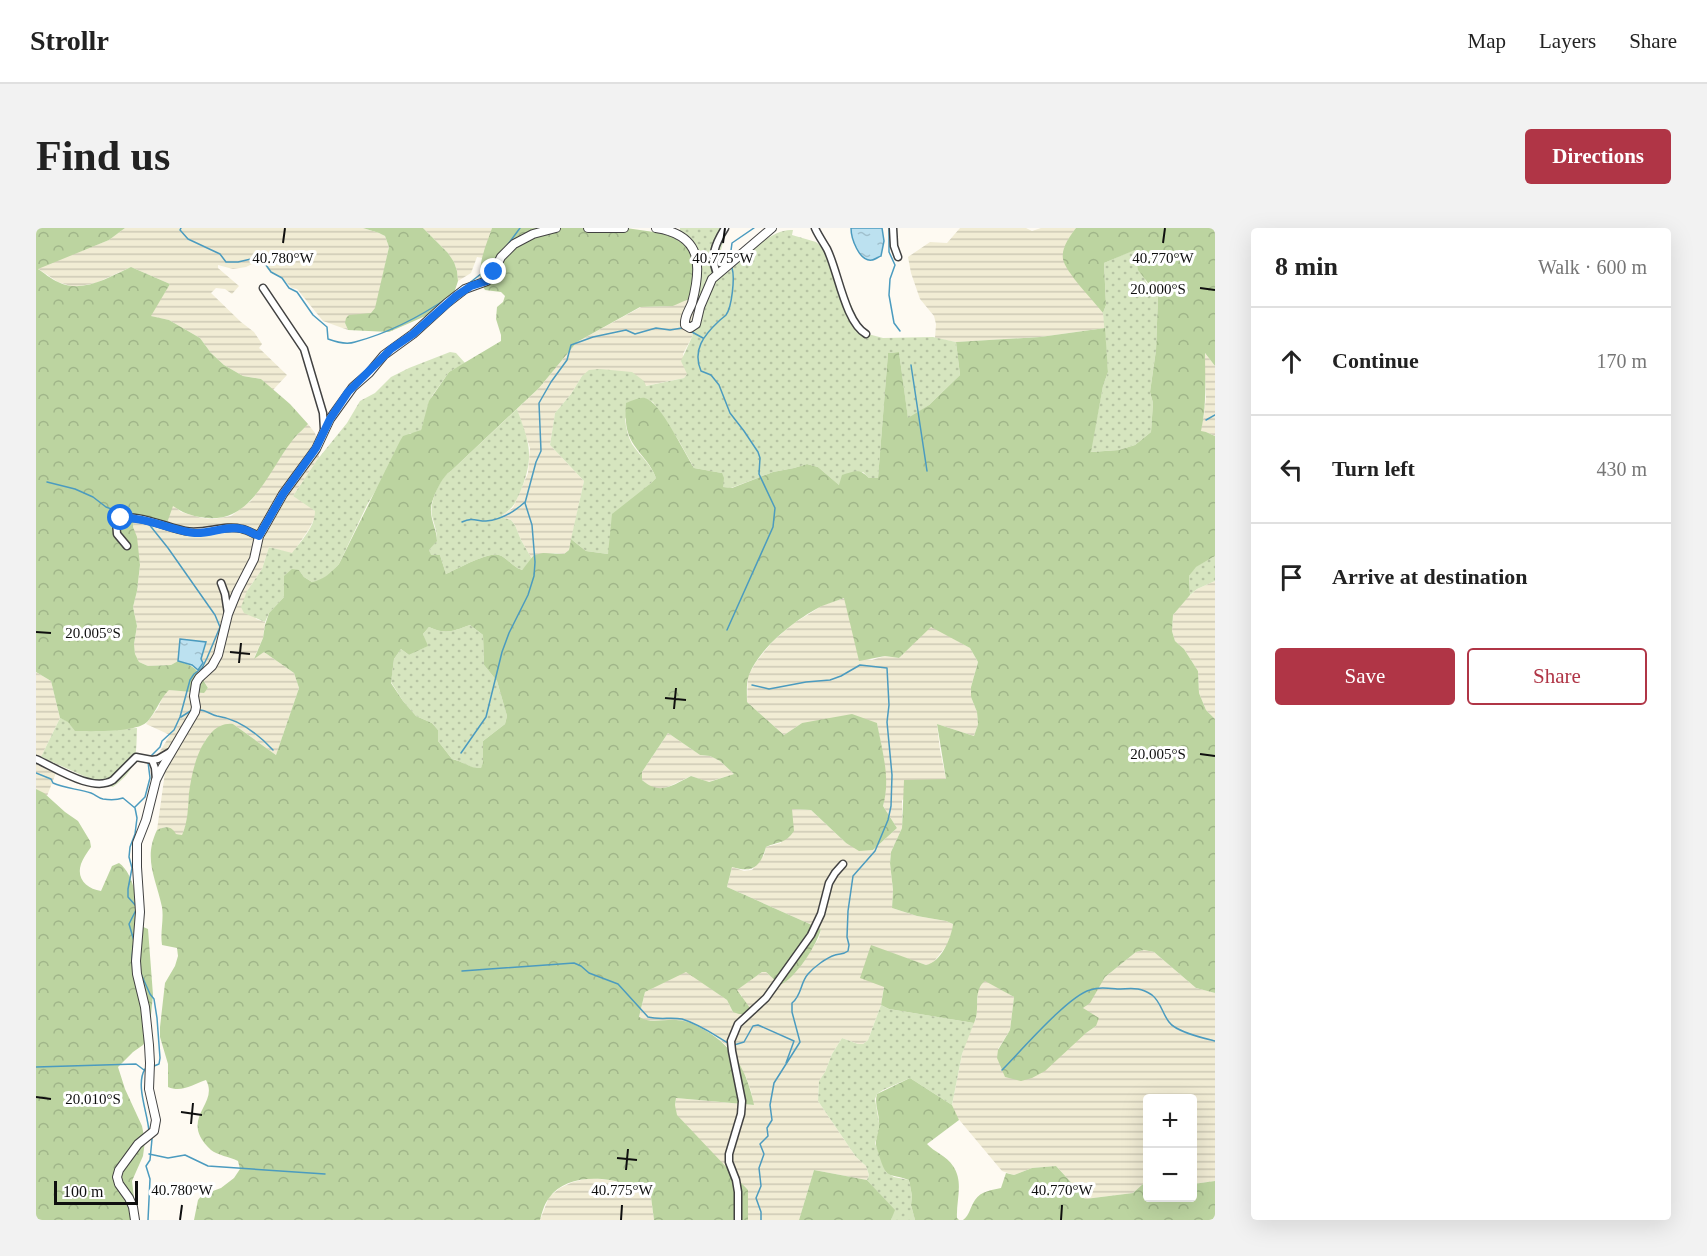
<!DOCTYPE html>
<meta charset="utf-8">
<style>
body{margin:0;font-family:Georgia,serif;background:#f2f2f2;color:#222}
.controls{position:absolute;right:18px;bottom:18px;display:grid;overflow:hidden;border-radius:6px;box-shadow:0 6px 24px #0002}
.controls button{width:54px;height:54px;display:grid;place-items:center;padding:0;border:0;border-bottom:2px solid #e0e0e0;background:#fff;color:#222;font:30px sans-serif}
.scale{position:absolute;left:18px;bottom:15px;width:84px;box-sizing:border-box;padding-left:6px;border:3px solid #0f0f0f;border-top:0;font-size:16px;line-height:21px;white-space:nowrap;color:#0f0f0f;-webkit-text-stroke:4px #fff;paint-order:stroke}
.stop{position:absolute;width:18px;height:18px;margin:-14px;border:4px solid #1a73e8;border-radius:50%;background:#fff}
.stop.end{background:#1a73e8;border-color:#fff;box-shadow:0 2px 6px #0008}
.list{margin:0;padding:0;list-style:none}
h2{display:flex;justify-content:space-between;align-items:center;height:78px;margin:0;padding:0 24px;font-size:26px}
h2 small{font-size:20px;font-weight:400;color:#767676}
.list li{display:grid;grid-template-columns:39px 1fr auto;gap:18px;align-items:center;box-sizing:border-box;height:108px;padding:0 24px;border-top:2px solid #e0e0e0}
.list b{display:block;font-size:22px;white-space:nowrap}
.list em{font-size:20px;font-style:normal;color:#767676}
.actions{display:flex;gap:12px;padding:18px 24px}
.actions a{flex:1;padding:14px 0;border:2px solid #b03546;border-radius:6px;text-align:center;font-size:21px;color:#b03546}
.actions .main{background:#b03546;color:#fff}
.icon{flex:none;width:33px;height:33px;fill:none;stroke:currentColor;stroke-width:2;stroke-linecap:round;stroke-linejoin:round}
.map{position:relative;flex:none;width:1179px;height:992px;overflow:hidden;border-radius:6px}
header{display:flex;align-items:center;gap:36px;box-sizing:border-box;height:84px;padding:0 30px;background:#fff;border-bottom:2px solid #e0e0e0}
header strong{font-size:28px}
nav{display:flex;gap:33px;margin-inline-start:auto;font-size:21px}
.intro{display:flex;align-items:center;justify-content:space-between;box-sizing:border-box;height:144px;padding:0 36px}
h1{margin:0;font-size:42px}
.button{padding:15px 27px;border-radius:6px;background:#b03546;color:#fff;font-size:21px;font-weight:700}
main{display:flex;gap:36px;padding:0 36px}
aside{flex:1;background:#fff;border-radius:6px;box-shadow:0 6px 24px #0002}
.map>svg:first-child{display:block}
</style>
<header>
<strong>Strollr</strong>
<nav><a>Map</a><a>Layers</a><a>Share</a></nav>
</header>
<div class="intro"><h1>Find us</h1><a class="button">Directions</a></div>
<main>
<div class="map">
<svg width="1179" height="992" viewBox="0 0 1179 992">
<defs>
<pattern id="farmland-rules" width="6" height="5" patternUnits="userSpaceOnUse" patternTransform="scale(1.5)"><rect width="6" height="5" fill="#f1ecd4"/><path d="M0 2.5h6" fill="none" stroke="#cdc9b5"/></pattern>
<pattern id="grass-dots" width="8" height="8" patternUnits="userSpaceOnUse" patternTransform="scale(1.5)"><rect width="8" height="8" fill="#d6e5bf"/><path d="M2 2h.1M6 6h.1" fill="none" stroke="#b6c3a3" stroke-width="1.8" stroke-linecap="round"/></pattern>
<pattern id="forest-crowns" width="20" height="18" patternUnits="userSpaceOnUse" patternTransform="scale(1.5)"><rect width="20" height="18" fill="#bcd4a0"/><path d="M2 6a3 3 0 1 1 6 0M12 15a3 3 0 1 1 6 0" fill="none" stroke="#a0b589"/></pattern>
<pattern id="water-ripples" width="26" height="14" patternUnits="userSpaceOnUse" patternTransform="scale(1.5)"><rect width="26" height="14" fill="#bce1f0"/><path d="M2 4q2-2 4 0t4 0M15 11q2-2 4 0t4 0" fill="none" stroke="#a0c0cd"/></pattern>
</defs>
<rect width="100%" height="100%" fill="#fefaf2"/>
<path fill="url(#farmland-rules)" d="M89,0H327L343,5L349,8L353,19L340,80L336,85L309,95L312,102L287,93L261,61L256,60L246,50L235,45L224,32L210,39L197,41L182,37V40L203,58L196,66L189,61L180,60L175,65L205,94L218,104L226,116L223,120L251,147L237,162L225,151L207,148L188,137L175,125L164,110L133,92L114,88L134,56L95,39L60,55L38,59L22,54L1,40L73,12Z
M387,0H456L447,30L441,29L435,45L422,53L421,43L418,34L412,25Z
M924,0H990L996,3L1005,0H1040L1033,10L1028,21L1059,74L1067,85L1069,100L1004,109L920,114L899,110L900,96L898,88L884,71L875,45L872,29L894,14L911,15Z
M662,63L656,109L647,126L651,146L648,150L609,158L546,148L535,166L519,185L514,217L548,253L533,322L528,326L519,325L499,327L496,331L485,312L479,297L475,292L468,290L466,287L477,280L492,245L494,220L481,181L503,160L541,114L605,79L637,78Z
M1168,124L1179,138V208L1170,204H1164L1168,188L1170,169Z
M272,196L279,205L282,214L283,229L257,268L275,279L279,283V289L273,301L256,326L233,319L226,341L211,363L220,391L229,394L227,410L218,430L228,424L258,445L263,460L240,527L197,496L170,511L161,531L154,562L151,594L146,607L140,606L129,599L121,602L130,537L118,533L134,507L110,496L122,480L128,466L133,462L168,464L172,460L162,442L167,435L145,411L142,433L135,437L112,438L103,434L99,426L98,416L101,398L97,379L101,363L104,337L97,299L98,293L137,277L145,284L166,290L177,291L195,288L215,273L256,212Z
M1179,353V491L1170,482L1163,465L1162,443L1148,421L1139,413L1136,403L1137,387L1150,371L1161,361Z
M809,370L827,431L836,432L849,428L863,430L895,398L934,420L942,434L935,459V469L941,484L942,496L938,508L901,496L904,522L910,551L866,572V600L855,624L854,634L857,662L856,680L881,688L910,693L917,696L916,703L911,717L896,736L890,737L835,718L848,759L845,777L832,812L827,816H822L806,810L796,826L789,844L783,853L782,873L820,929L830,938L833,947L831,952L778,942L763,992H712V962L651,900L640,887L639,877L640,870L717,877L715,863L710,849L693,820L677,806L657,796L642,792L608,793L603,790L609,764L650,743L691,772L697,784L706,768L700,762L726,744H730L742,755L755,748L775,722L783,710L785,701L691,659L696,639L708,643L716,642L723,634L728,627L730,619L745,615L756,581L775,582L810,615L837,622L861,600L847,578L849,568L850,558L848,534L841,495H766L748,507L711,474L712,448L720,434L737,413L758,395L773,386L787,377Z
M0,444L15,453L24,490L5,529L23,537L11,568L0,561Z
M632,505L664,527L674,528L684,533L698,546L672,554L655,548L634,558L625,561L613,559L606,552V544Z
M1108,722L1118,724L1160,760L1179,765V953L1157,956L1156,870H1112V946L1108,955L1097,965L1049,971L1044,964L1020,938L996,940L978,947L966,943L920,888L916,877L926,826L933,803L940,791L942,763L943,757L949,752L978,769L974,802L962,821L1050,805L1060,798L1047,780L1069,749L1100,724Z
M554,950L573,952L606,961L615,969L618,992H504L513,969L524,960L537,954Z"/>
<path fill="url(#grass-dots)" d="M644,0H692C687,14 679,34 688,47C706,34 732,0 757,2L756,7L780,14L793,26L822,93L832,106L847,110L897,109L920,114L924,147L893,177L872,191L863,124L852,125L842,251L833,250L827,244L804,258L782,239L771,236L758,240L737,244L695,260L686,259V245L658,240L643,213L617,174L608,170L601,171L589,191C590,200 592,209 596,216C604,228 615,236 620,250L614,256L572,326L550,323L535,311L548,253L514,217L519,185L535,166L546,148L553,142L564,141L596,144L608,153L610,158L648,150L651,146L645,133L656,109L658,100L663,56L646,15L643,13Z
M1100,21L1110,54L1122,68L1120,122L1114,164L1117,175L1115,204L1099,217L1083,222L1054,224L1067,158L1072,144L1067,85L1070,77L1068,35Z
M414,124L420,125L429,135L413,144L396,168L385,202L381,205H374L331,277L303,336L294,346L283,353L276,354L268,349L263,342L248,355V369L233,385L229,394L208,385L205,379L211,363L226,341L233,319L256,325C265,313 279,299 279,283L257,268L281,232L311,195L324,173L339,165L355,149L373,140Z
M481,181C493,214 499,227 485,262C479,275 479,279 466,287L468,290L475,292L479,297L485,312L496,331L486,342C476,339 472,330 463,327C453,323 421,341 410,346L404,327H394L393,322L401,312C401,303 398,296 396,288C393,275 404,249 415,243Z
M1179,328V353L1161,361L1154,367L1153,348L1159,339Z
M434,397L447,407L448,437L461,453L471,488L469,496L447,513V534L445,541C435,541 426,533 416,531L402,513V502L396,495L380,488L367,473L355,454L358,431L365,421L373,427L391,418L387,406L393,399C410,407 417,403 434,397Z
M24,490C48,501 75,502 101,500C100,528 102,541 77,559L68,557L5,529Z
M845,777L853,781L938,795L926,826L916,877L874,850L847,862L841,866L839,871L844,901L839,915L850,944L858,949L873,952L876,968L875,977L879,992H855L858,982L831,952L833,947L830,938L820,929L782,873L783,853L789,844L796,826L806,810L822,816H827L832,812Z"/>
<path fill="url(#forest-crowns)" fill-rule="evenodd" d="M0,0H89L73,12L2,41C8,45 15,51 22,54C47,66 73,49 95,39L134,56L115,88L133,92L164,110L175,125L188,137L207,148L225,151L254,176L272,196C267,202 260,207 256,213C233,242 216,294 172,290C159,289 148,286 137,278L131,295L102,291L98,293L97,299L101,309L104,337L101,363L97,379L101,398L98,416L99,426L103,434L112,438L135,437L142,433C162,439 162,443 172,460L168,465L133,462C125,469 120,484 112,493C102,505 55,503 39,503L32,494L24,490L15,453L0,444Z
M327,0H387L412,25L418,34L421,43L422,53L418,65L401,83L353,104L312,102L309,95L310,90L313,87L335,85L339,80L353,19L349,8L343,5Z
M456,0H590L618,4L635,8L646,15L659,31L657,69L637,78L604,79L541,114L503,160L415,243C406,248 396,270 395,280C394,291 401,302 401,313L393,322L395,327H404L410,346C421,341 453,323 463,327C472,330 476,339 486,342L498,327L507,325L528,326L533,322L535,311L550,323L572,326L576,286L614,256L620,250C615,236 606,229 598,217C589,204 589,190 590,175C596,173 603,169 609,170C624,173 649,226 658,240L686,245L688,250L687,259L696,260L737,244L758,240L771,236L782,239L803,257L806,247C819,243 823,240 833,250H842L852,125L863,124L872,190L893,177L924,147L920,114L1004,109L1069,100L1072,144L1067,158L1055,224L1083,222L1099,217L1115,204L1117,175L1114,164L1120,122L1122,68L1102,42L1099,22L1068,35L1070,77L1067,85C1058,73 1029,44 1027,31C1025,20 1034,8 1040,0H1179V138L1169,125C1169,152 1171,177 1165,203L1170,204L1179,208V328L1160,339L1153,348L1154,367L1137,387L1136,403L1139,413L1148,421L1162,443L1163,465L1170,482L1179,491V765L1160,760L1118,724L1108,722L1100,724L1069,749L1054,775L1047,780L1063,790L1060,798L1050,805L1009,843L996,850L985,853L969,849L961,830L962,822L974,802L978,769L949,753C936,763 945,782 938,795L853,781L845,777L848,759L824,750L835,717L890,737C905,734 915,711 917,696L910,693L881,688L856,680L857,662L854,635L855,624L866,600L868,552L910,551L901,496L938,508L942,496L941,484L935,469V459L942,434L934,420L895,399L863,430L849,428L823,433L808,370C801,373 793,375 786,378C761,390 723,420 713,447C710,454 711,466 711,474L748,507L766,495L816,486L841,495C846,522 855,551 847,578L861,600L837,622L823,623L810,615L775,582L756,581L758,603C749,616 743,613 730,619C724,640 716,645 696,639L691,659L785,701C781,717 759,751 744,757L730,744H726L701,762L714,780L709,786H703L697,784L691,772L650,744L609,764L603,789C614,796 629,791 640,792C648,792 656,795 663,799C696,815 711,842 718,877L640,870L639,877L641,887L712,962V992H618L615,969C591,949 533,940 513,970C508,976 506,985 504,992H158L162,972L166,967L185,960L198,950L204,941L202,933C194,929 181,927 175,922C141,890 184,877 170,852C157,856 146,865 132,859V836L124,809V799L129,755L139,738L142,728L141,720L126,717C124,704 128,692 126,679C120,650 107,631 121,602C130,598 135,598 140,606L146,607C152,594 152,579 153,565C156,544 161,520 176,504C182,498 189,495 197,496L240,527L263,460L258,445L228,424L218,431L227,410L229,397L233,385L248,369V348L256,341L263,342L268,349L276,354C287,352 295,345 303,336L364,213L367,208L385,202L393,173L413,144L465,113V107L460,91L461,79L467,74L469,68L465,64L449,62C437,45 450,18 456,0ZM434,397L447,407L448,437L461,453L471,488L469,496L447,513V534L445,540C435,541 426,533 416,531L402,513V502L396,495L380,488L367,473L355,455L358,431L365,421L373,427L392,418L387,406L393,399C410,407 417,403 434,397ZM632,505L664,527L674,528L684,533L698,546L673,554L655,548C637,557 624,568 606,552V544Z
M0,561L8,565L29,584L42,593L54,613L55,619C51,625 47,630 45,636C40,651 51,661 65,663L76,638L83,635C99,646 102,680 105,698L112,701L117,767L113,807L107,817L97,824L82,839L89,861L106,898L109,913L107,928L96,953L99,978L95,992H0Z
M874,850L916,877L923,892L891,916C898,924 911,928 917,938C928,954 920,972 921,990L923,992H879L875,977L876,968L873,952C852,944 851,953 843,927C842,923 839,918 840,913C841,906 844,902 843,894C843,884 838,876 841,866Z
M1020,938L1044,964L1049,971L1097,965L1108,955L1111,946L1112,970H1156L1157,956L1179,953V992H927C934,987 934,979 939,972C945,963 956,962 965,960L970,945L978,947L996,940Z
M778,942L831,952L859,982L855,992H763Z"/>
<path fill="url(#water-ripples)" stroke="#4b9bbf" stroke-width="1.5" d="M815,0H846L848,13L845,28C844,28 838,32 836,32C823,34 815,10 815,0Z
M144,411L170,414L165,431L167,435L162,442L156,437L142,433Z"/>
<g fill="none" stroke-linecap="round" stroke-linejoin="round">
<path stroke="#4b9bbf" stroke-width="1.5" d="M145,0L144,2L152,11L184,26L190,34H202L215,31L230,37L235,44L246,50L253,60L261,64L277,87L291,99L292,111C300,114 310,117 319,114C353,105 385,88 413,69
M853,0V24L859,37L854,51L853,67L858,95L864,103
M470,19L484,0
M694,30L696,15L718,0
M432,56L459,35
M656,104L667,110
M875,137L891,243
M1170,192L1179,187
M11,254L39,261L57,269L70,279L86,285L103,287
M426,294C437,289 440,293 450,293C466,292 478,284 489,274
M112,295L132,320L179,387L184,399L171,430L166,440L158,446L154,452L144,489L138,502L126,513L124,519L115,528
M691,402L737,299L739,280L723,246L724,230L722,224L708,203L694,185L683,157L675,147L665,143C656,122 668,107 683,93C685,91 688,89 690,87C696,79 699,49 696,40
M716,457L733,461L770,454L794,452L805,448L824,437L851,440L853,477L851,494L856,547L855,578L852,592L839,623L817,648L812,683L811,709L813,717L812,723C807,727 804,725 799,727C790,730 778,739 772,746C764,755 766,767 756,775V784L764,814L738,855L734,877L736,892L731,900L732,908L724,916L728,926L723,940L725,958L720,970L725,984V992
M164,482C170,482 175,487 181,488C203,491 222,506 237,522
M145,489L156,482
M425,525L450,489L466,424L473,405L492,367L498,348L499,334L496,297L489,275L500,234L505,223L503,175L515,154L531,132L535,117L557,109L590,102L599,106L620,100L634,102L646,100
M0,545L15,551L17,555C28,560 42,561 55,565C60,567 62,570 67,571C74,572 81,572 87,570L99,580L101,590L99,606L94,619L93,629L96,640L92,661V669L100,678V682L93,696L98,713
M99,579L109,569L114,550L112,534
M97,740L96,732L97,718
M426,743L538,735L545,738L553,745L582,756L612,789C623,792 635,789 646,791C663,796 677,806 692,815
M105,746L114,766L118,771L121,790L124,830L123,836L118,838
M698,817L708,814L717,798L722,797L758,813L750,835
M0,839L100,836L108,842
M109,841C99,857 112,885 113,904
M966,842C984,824 1032,768 1054,762C1063,759 1071,760 1081,761C1095,761 1102,758 1116,767C1125,774 1126,785 1133,794C1140,804 1167,810 1179,813
M113,926L132,930L149,927L172,938L289,946
M112,992L114,951L110,938L114,932L116,911"/>
<defs>
<path id="minor" d="M779,0C782,7 787,14 791,21C802,43 809,94 830,106
M857,0L858,18L862,29
M681,46C674,28 679,16 689,0
M227,60L268,121L287,185L288,201
M91,318L81,306L80,293C94,282 132,300 149,303C169,307 187,296 206,301C212,302 217,306 223,308
M185,355L189,366L192,386
M0,531C20,540 57,565 77,552L100,529L116,532L119,540L120,552
M116,532L122,531L134,524
M702,992V964L700,952L693,934V926L705,886L706,873L696,823L695,813L702,796L730,770L775,707L785,686L793,655L799,645L807,636"/>
<path id="tertiary" d="M552,0H588
M620,0C666,7 666,37 656,75C653,83 648,88 649,97L654,100L660,96L664,79L676,51L736,0
M99,992L97,979L93,970L83,956L81,949L83,942L102,916L118,903L120,892L113,861L114,835L113,817L109,779L101,746L100,733L104,684L101,639V615L110,592L120,552L126,540L159,484L160,479L158,468L160,455L163,450L176,438L182,427L192,386L201,364L218,331L223,308L226,303L247,266L280,221L294,191L317,159L333,145L348,127L377,106L411,75L429,61L451,53L455,49L465,29L478,16L497,6L520,0"/>
</defs>
<use href="#minor" stroke="#424242" stroke-width="9"/>
<use href="#tertiary" stroke="#424242" stroke-width="10"/>
<use href="#minor" stroke="#fff" stroke-width="6"/>
<use href="#tertiary" stroke="#fff" stroke-width="8"/>
</g>
<g fill="none" stroke-linecap="round" stroke-linejoin="round">
<path stroke="#1a73e8" stroke-width="8" d="M85,290C111,289 134,302 159,305C175,306 190,297 206,301C212,302 217,306 223,308L247,266L280,220L294,191L312,164L355,121L377,106L420,68L435,58L451,53L455,49L458,44"/>
</g>
<path fill="none" stroke="#0f0f0f" stroke-width="2" d="M247,15L249,0M687,15L689,0M1127,15L1129,0M1164,60L1179,62M0,404L15,405M194,424L214,426M203,435L205,415M629,470L650,472M638,481L640,460M1164,526L1179,528M0,869L15,871M145,884L166,887M155,896L157,875M581,930L601,932M590,942L592,921M144,992L146,977M585,992L586,977M1025,992L1026,977"/>
<g font-size="15" text-anchor="middle" fill="#0f0f0f" stroke="#fff" stroke-width="6" stroke-linejoin="round" paint-order="stroke">
<text x="247" y="35">40.780°W</text>
<text x="687" y="35">40.775°W</text>
<text x="1127" y="35">40.770°W</text>
<text x="1122" y="66">20.000°S</text>
<text x="57" y="410">20.005°S</text>
<text x="1122" y="531">20.005°S</text>
<text x="57" y="876">20.010°S</text>
<text x="146" y="967">40.780°W</text>
<text x="586" y="967">40.775°W</text>
<text x="1026" y="967">40.770°W</text>
</g>
</svg>
<div class="controls">
<button>+</button>
<button>−</button>
</div>
<div class="scale">100 m</div>
<div class="stop" style="left:85px;top:290px"></div>
<div class="stop end" style="left:458px;top:44px"></div>
</div>
<aside>
<h2>8 min<small>Walk · 600 m</small></h2>
<ul class="list">
<li><svg class="icon" aria-label="ahead" viewBox="0 0 24 24"><path d="M12 20V5M6 11l6-6 6 6"/></svg><div><b>Continue</b></div><em>170 m</em></li>
<li><svg class="icon" aria-label="left" viewBox="0 0 24 24"><path d="M17 20v-9H6M10 6l-5 5 5 5"/></svg><div><b>Turn left</b></div><em>430 m</em></li>
<li><svg class="icon" aria-label="arrive" viewBox="0 0 24 24"><path d="M6 21V4h12l-3 4 3 4H6"/></svg><div><b>Arrive at destination</b></div></li>
</ul>
<div class="actions"><a class="main">Save</a><a>Share</a></div>
</aside>
</main>
